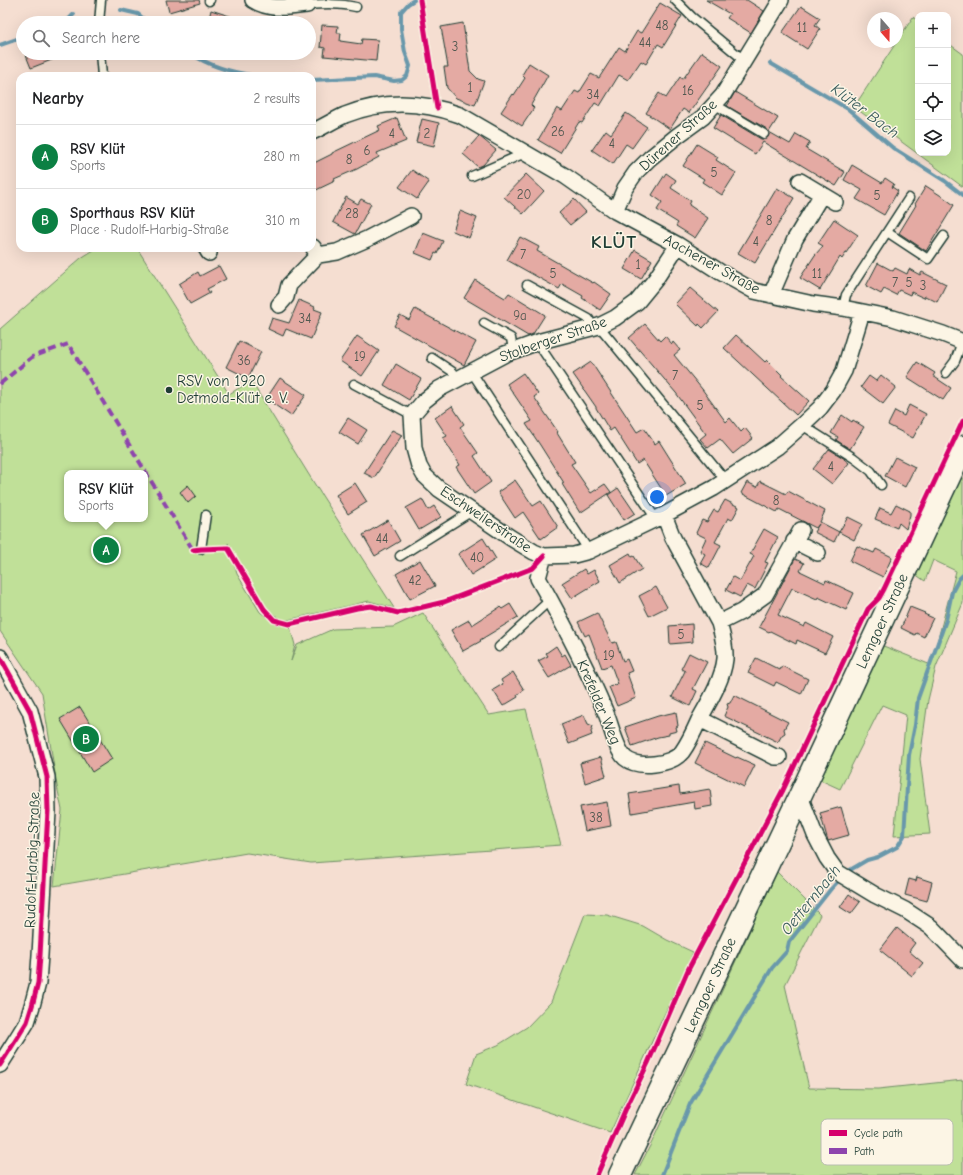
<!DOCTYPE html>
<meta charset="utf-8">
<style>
body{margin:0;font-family:"Comic Neue",sans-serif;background:#f2f2f2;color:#202124}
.controls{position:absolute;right:12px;top:12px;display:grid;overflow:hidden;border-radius:8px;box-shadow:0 4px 16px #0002}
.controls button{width:36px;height:36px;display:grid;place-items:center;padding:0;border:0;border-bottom:1px solid #e0e0e0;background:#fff;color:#202124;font:20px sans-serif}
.compass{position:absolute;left:867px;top:12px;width:36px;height:36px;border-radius:50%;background:#fff;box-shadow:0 4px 16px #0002;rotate:160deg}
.you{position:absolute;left:657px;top:497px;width:14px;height:14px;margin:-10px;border:3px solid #fff;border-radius:50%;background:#1a73e8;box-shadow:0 0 0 6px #1a73e833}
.badge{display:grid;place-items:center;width:26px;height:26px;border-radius:50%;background:#0b8043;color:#fff;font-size:13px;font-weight:700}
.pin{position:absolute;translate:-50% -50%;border:2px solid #fff;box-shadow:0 1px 4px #0006}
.popup{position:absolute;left:64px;top:470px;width:84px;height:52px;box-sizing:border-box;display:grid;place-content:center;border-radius:8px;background:#fff;filter:drop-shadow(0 1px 3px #0005);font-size:13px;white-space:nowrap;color:#757577}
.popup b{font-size:15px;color:#202124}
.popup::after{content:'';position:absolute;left:50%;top:100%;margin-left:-8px;border:8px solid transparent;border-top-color:#fff}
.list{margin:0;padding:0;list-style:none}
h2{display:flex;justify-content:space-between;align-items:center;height:52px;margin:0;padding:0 16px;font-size:17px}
h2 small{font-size:13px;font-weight:400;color:#757577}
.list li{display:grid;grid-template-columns:26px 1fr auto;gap:12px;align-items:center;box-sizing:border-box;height:64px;padding:0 16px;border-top:1px solid #e0e0e0}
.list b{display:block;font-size:15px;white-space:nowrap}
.list p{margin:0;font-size:13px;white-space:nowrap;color:#757577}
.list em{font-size:13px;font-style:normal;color:#757577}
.icon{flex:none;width:22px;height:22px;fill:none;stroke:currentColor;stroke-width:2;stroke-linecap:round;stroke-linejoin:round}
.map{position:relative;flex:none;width:963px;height:1175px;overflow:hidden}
.search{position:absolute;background:#fff;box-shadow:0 4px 16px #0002;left:16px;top:16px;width:300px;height:44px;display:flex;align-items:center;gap:10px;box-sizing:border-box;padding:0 14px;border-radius:22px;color:#757577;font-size:15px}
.panel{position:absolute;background:#fff;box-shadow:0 4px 16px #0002;left:16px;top:72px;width:300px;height:180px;border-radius:12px}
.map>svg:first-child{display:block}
</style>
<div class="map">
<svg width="963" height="1175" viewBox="0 0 963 1175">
<rect width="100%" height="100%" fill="#f5ded1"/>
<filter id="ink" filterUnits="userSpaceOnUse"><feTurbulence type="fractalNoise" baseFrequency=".025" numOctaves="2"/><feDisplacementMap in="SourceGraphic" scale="8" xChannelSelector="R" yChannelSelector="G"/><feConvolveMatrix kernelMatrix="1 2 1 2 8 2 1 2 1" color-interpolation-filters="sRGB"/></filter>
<g filter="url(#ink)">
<path fill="#c0e098" stroke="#708e66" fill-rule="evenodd" d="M913,17L918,21V153H948V43L963,54V187L854,107Z
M97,248H137L229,394L251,381L314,483L394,608L369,601L283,621L268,610L255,588L241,569L228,543L237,574L260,612L276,624L290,627L295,645L291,661L297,645L333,629L393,627L423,613L489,715L526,709L561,845L311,863L247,853L54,886L62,810L57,786L42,693L0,631V329L81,258ZM67,473H145V519H67Z
M963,472V603L936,667L928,700L920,759L930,834L894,836L906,715L882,705L840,789L816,778L881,645L931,665L956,571L933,560L925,581L915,574Z
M777,872L820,915L785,985L809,1088L878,1089L963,1080V1175H635L652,1142Z
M585,914L607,915L643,926L667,940L693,952L610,1133L466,1084L476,1054L498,1045L527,1027L551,1002Z"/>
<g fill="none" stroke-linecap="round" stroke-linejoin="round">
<path stroke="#6998ab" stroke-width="4" d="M121,10L138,14L148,23
M61,23L68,20L74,14
M0,45L23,37
M190,53C209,66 234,73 256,76
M770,63L848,109L893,148L945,181L963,195
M312,80L374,77L394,81L402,80L407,76L410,66L405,52L401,29V12L408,4L414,0
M846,874L850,870L867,860L878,857L897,847L904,836L909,755L915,725L918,698L946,620L952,592L959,579L963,575
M662,1175L690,1104L772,968L787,951L789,942L830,890L841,878"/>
</g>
<path fill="#e4aaa3" stroke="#1f3d34" d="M166,0H199L200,3L169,12Z
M706,0H747L764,11L751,33L727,18L730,14Z
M660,3L682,16L663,47L658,44L646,64L641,61L628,80L619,75L600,106L595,103L582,123L579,122L560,153L538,140L557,108L562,111L575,91L579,93L591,74L599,78L619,47L625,51L637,31L641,33Z
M801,6L820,18L815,25L820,29L807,49L782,33Z
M211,10L245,21L244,23H208Z
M463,23L470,71L478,79L484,81L475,105L456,98L447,88L444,67H448L441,27Z
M322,25L338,26L337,33H341L340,41L361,44L362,39L378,40L376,61L324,56L325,48L320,47Z
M702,52L722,66L689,113L683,109L670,129L646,113L659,93L666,98L680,77L683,79Z
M25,53H67V54L31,68Z
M529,63L548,75L531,105L534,108L522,126L501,112L513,94L514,95L525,78L522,75Z
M735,92L778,118L769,132L790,144L796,134L810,142L806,149L845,172L836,186L763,142L755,154L713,128L721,115L761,139H764L768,137L769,134L767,129L727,106Z
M626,113L647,127L632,148L626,144L613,164L592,150L606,130L611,134Z
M397,118L406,141L377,153L379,157L357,169L334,179L335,181L312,192V164L332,154V153L380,130L378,126Z
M422,119L439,123L434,146L416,142Z
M479,136L496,150L483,165L478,167L463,154Z
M697,144L718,157L716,160L736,173L722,195L702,182L704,179L683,166Z
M852,165L882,183L885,178L894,184L892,187L898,191L884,215L856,199L862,190L844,180Z
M412,170L429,182L417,199L399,187Z
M666,173L676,180L671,188L691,201L689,205L708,218L695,238L676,226L678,223L657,210L662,202L652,195Z
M526,174L544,191L523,214L504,197Z
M926,186L946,199L954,205L926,251L899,233L916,205L915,204Z
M777,188L794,198L755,263L738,253Z
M346,197L358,204L361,199L371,204L355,234L333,222Z
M574,199L586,212L570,225L559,213Z
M460,211L477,218L469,238L453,231Z
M834,219L858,235L842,259L840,257L820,290L800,278L815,255L823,246L818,243Z
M423,233L443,241L437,254L435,253L432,260L415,253Z
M520,237L539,247L537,251L593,283L594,282L611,294L600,310L582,298L583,296L562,284L559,289L507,260Z
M635,250L652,260L641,279L624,269Z
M878,263L893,271L895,268L907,274L909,269L920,275L922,272L946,284L937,302L925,296L924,298L911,292L910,295L899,290L896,295L884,289L881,294L866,286Z
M219,266L226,279L207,289L210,293L190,304L179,284L198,272L200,276Z
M475,280L505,298L509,293L545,315L533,334L528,336L464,298Z
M690,288L718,312L703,328L699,324L698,326L675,304Z
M299,300L315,307L314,309L322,312L311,339L286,329L283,336L268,329L272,318L289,323Z
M415,309L476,342L464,365L394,326L400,315L409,320Z
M645,324L660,341L665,336L672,344L673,342L680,350L674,355L702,389L726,422L730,418L741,432L745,428L753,438L733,454L720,439L708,448L700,439L706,434L676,393L629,338Z
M736,335L765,362L767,360L782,375L781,376L809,401L796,415L724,348Z
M357,336L379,351L362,376L340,361Z
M239,341L261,352L248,378L226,367Z
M591,362L637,432L644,428L655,444L659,441L686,484L666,496L643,460L637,464L614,428L610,431L596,408V407L573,374Z
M917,362L935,373L933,376L951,388L943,400L907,377Z
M396,364L421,379L409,400L384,385Z
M523,373L538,394L534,397L558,432L557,433L575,462L571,464L591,493L605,484L611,492L580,513L562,484L564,483L540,445L526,424L532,421L507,384Z
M881,375L896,387L883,404L861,387L869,376L876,381Z
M280,378L306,395L291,416L266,399Z
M909,405L926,414L913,438L888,425L895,411L904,416Z
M452,406L464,424L460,427L478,453L474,456L491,482L474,494L456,467L460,465L443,438L447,436L435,418Z
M842,415L852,422L853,420L864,427L850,449L836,440L838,437L831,433Z
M348,418L367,430L358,444L339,432Z
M392,430L402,435L374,478L364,473Z
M829,449L845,459H844L849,463L832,484L813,469Z
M895,457L915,467L905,487L885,476Z
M515,480L533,506L541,501L558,527L541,539L523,512L515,518L498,492Z
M760,481L786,494L788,491L825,511L820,522L839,532L834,542L814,532L819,524L816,528L779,509L777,512L741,493L747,482L757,487Z
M355,483L367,502L348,514L336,495Z
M188,485L196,496L188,503L180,492Z
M618,488L635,513L624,520L608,495Z
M422,499L428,510L434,506L441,517L419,530L406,508Z
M725,500L739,507L732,520L728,518L715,542L721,545L709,568L700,563L705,554L700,551L706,538L696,533L702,520L707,522L714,510L718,512Z
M896,504L910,511V515L906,529L899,523L897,528L875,519L880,508L891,513Z
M848,517L862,524L854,540L839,532Z
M388,520L400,541L375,556L363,535Z
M764,529L778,537L765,562L768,563L755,589L747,585L740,597L726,590L733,577L740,581L754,556L750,554Z
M483,538L496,559L471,575L458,554Z
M857,546L874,553L876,549L892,557L883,577L850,561Z
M630,553L632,557L634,556L642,569L620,583L610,565Z
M795,559L804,563L800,571L825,583L826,580L854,593L846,610L818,597L817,599L792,588L778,615L804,627L806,623L833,637L825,653L797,640L796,644L770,631L769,632L759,627Z
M420,560L435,586L410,599L396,574Z
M584,569L587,574L594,570L600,581L572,598L562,583Z
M656,587L667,607L649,616L639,596Z
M510,604L518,617L480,640L481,641L463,651L451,630L469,620L472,625L500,607L502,609Z
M910,607L925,613L924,614L933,618L924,637L916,633L915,635L901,628Z
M597,613L612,643L616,642L623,661L627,659L632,671L627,673L636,698L617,706L609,687L618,684L611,665L602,668L589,634L585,636L578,622Z
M692,624L693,642L670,644L669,626Z
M556,646L562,656L565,654L571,665L549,678L538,661L548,656L546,653Z
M689,653L707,662L693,689L697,691L690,706L672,697L685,671L681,669Z
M756,658L780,670L782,666L808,679L801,694L776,682L774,686L748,673Z
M513,672L524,690L517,695L518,697L503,706L493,690L503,684L501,680Z
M734,695L788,722L784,729L785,733L782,735L778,742L724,716L728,707L727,704L730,703Z
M80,707L112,759L92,772L60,719Z
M676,712L678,726L676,727L677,731L669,733V735L658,737L632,746L625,727L658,716Z
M584,715L588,724L593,726L591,732L592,735L569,744L561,724Z
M705,743L736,758L737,757L755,765L744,787L695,763Z
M601,757L606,776L585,783L580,763Z
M679,786L680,794L710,789L712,806L695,809L694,802L632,813L629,794Z
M607,802L611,826L585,831L580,807Z
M841,807L849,835L828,841L820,813Z
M917,877L932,882L927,901L905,895L909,879L916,881Z
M849,894L860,902L851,914L840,907Z
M897,928L915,943L909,951L923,963L912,976L880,950Z"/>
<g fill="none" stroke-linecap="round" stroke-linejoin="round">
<defs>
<path id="service" d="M675,0L692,17L745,61
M209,1L210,0
M307,5C324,4 340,3 356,7
M99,23L101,0
M100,53L102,76
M714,104L764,134
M472,176L525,153
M887,232L928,259L944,236
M527,285L589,319L592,327
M843,308L846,295L909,198
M484,323L511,338L513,351
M599,326L726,481
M537,342L656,519
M432,358L453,372L457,379
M471,371L589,551
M946,373L955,361L962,342
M354,384L412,415
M802,425L854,458L871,471L881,485
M201,549L206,515
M400,556L472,511
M499,647L550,600"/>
<path id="minor" d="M253,0C270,11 288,7 307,5
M312,132C323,127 334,120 345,115C382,100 422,101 460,115L565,176L615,211L678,245L720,272L754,291L813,304L843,308L893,318L943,334L963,342
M800,181L835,202
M615,211L625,188L636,172L650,158L677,136L703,117L723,95L781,0
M678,245L655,280L637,302L615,318L599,326L541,341L505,354L439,389L424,401L412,415L414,448L419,466L424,475L439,489L511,538L534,552L544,556L574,555L589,551L664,515L714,488L777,447L802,425L820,408L833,391L844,371L862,312
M206,248L209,253
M318,255L337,252L367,239L411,216
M771,295L795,239L822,194
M279,305L286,297L289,285L318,255L313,247
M794,541L818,553
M544,556L538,578C562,621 586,665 605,711C611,724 615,748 625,758C638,769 671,765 682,752C687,745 695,729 699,720C709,702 723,679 725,659C726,647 722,634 719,623L673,538L664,515
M719,623L741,612L765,595L801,530
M0,657L30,711L47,777L48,811L40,955L38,983L32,1006L27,1022L19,1035L0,1065
M700,719L775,757H779
M800,796L815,835L827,858L837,872L875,895L905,910L931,927L963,960"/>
<path id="primary" d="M620,1175L800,796L963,447"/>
</defs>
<use href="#service" stroke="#1f3d34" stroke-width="11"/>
<use href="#minor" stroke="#1f3d34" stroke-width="18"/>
<use href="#primary" stroke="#1f3d34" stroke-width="25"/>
<use href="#service" stroke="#fcf5e5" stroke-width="8"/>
<use href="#minor" stroke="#fcf5e5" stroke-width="15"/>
<use href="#primary" stroke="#fcf5e5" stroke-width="22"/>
<path stroke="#8e44ad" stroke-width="4" stroke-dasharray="8 4" stroke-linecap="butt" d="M0,384L32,357L68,344L193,550H196"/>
<defs>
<path id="cycleway" d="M420,0L437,108
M193,550L201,549L228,548L264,609L274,620L289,624L357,608L371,606L398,613L444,602L533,568L544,556
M0,657L30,711L47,777L48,811L40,955L38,983L32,1006L27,1022L19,1035L0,1065
M597,1175L627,1106L648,1063L688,970L783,790L868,609L879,598L884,589L963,421"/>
</defs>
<use href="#cycleway" stroke="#fcf5e5" stroke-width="8"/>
<use href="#cycleway" stroke="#d6006c" stroke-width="5"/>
</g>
</g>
<circle fill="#1f3d34" stroke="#fcf5e5" stroke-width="1.5" cx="169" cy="390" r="4"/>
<g text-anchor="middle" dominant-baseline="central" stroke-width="3" stroke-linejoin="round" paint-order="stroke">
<g font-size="13" fill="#505850">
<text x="662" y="25">48</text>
<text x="802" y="27">11</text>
<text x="645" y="42">44</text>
<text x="455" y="46">3</text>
<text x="470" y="87">1</text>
<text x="688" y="90">16</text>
<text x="593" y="94">34</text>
<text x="558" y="131">26</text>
<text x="392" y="133">4</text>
<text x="427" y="133">2</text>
<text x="612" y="143">4</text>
<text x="367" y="150">6</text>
<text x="349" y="159">8</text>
<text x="714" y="172">5</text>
<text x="524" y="194">20</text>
<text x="877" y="195">5</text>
<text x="352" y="213">28</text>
<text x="769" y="220">8</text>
<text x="756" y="241">4</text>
<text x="523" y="254">7</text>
<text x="638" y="264">1</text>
<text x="553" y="273">5</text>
<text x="817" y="273">11</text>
<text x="895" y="282">7</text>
<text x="909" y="282">5</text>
<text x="923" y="285">3</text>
<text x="520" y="315">9a</text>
<text x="305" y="318">34</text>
<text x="360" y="356">19</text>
<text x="244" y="360">36</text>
<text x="675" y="375">7</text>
<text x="700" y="405">5</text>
<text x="831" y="466">4</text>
<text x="776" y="500">8</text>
<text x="382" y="538">44</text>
<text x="477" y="557">40</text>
<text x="415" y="580">42</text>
<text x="681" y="634">5</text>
<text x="609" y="655">19</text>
<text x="596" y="817">38</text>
</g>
<g font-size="15" fill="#1f3d34" stroke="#fcf5e5">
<text transform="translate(678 135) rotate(-42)">Dürener Straße</text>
<text transform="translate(712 264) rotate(29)">Aachener Straße</text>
<text transform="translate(553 339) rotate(-19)">Stolberger Straße</text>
<text transform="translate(486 519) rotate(34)">Eschweilerstraße</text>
<text transform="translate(882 621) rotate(-65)">Lemgoer Straße</text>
<text transform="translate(599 702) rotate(67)">Krefelder Weg</text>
<text transform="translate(32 860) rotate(-88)">Rudolf-Harbig-Straße</text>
<text transform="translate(710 985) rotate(-65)">Lemgoer Straße</text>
</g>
<g font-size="15" fill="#1f3d34" stroke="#fcf5e5" text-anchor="start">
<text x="177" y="381">RSV von 1920<tspan x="177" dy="17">Detmold-Klüt e. V.</tspan></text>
</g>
<g font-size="16" font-style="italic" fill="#385b5c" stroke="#fcf5e5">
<text transform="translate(865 111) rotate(37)">Klüter Bach</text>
<text transform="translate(811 900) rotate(-51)">Oetternbach</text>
</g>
<g font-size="19" font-weight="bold" letter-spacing="1" fill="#1f3d34" stroke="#fcf5e5">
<text x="614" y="242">KLÜT</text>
</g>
</g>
<rect x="821" y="1119" width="132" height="46" rx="6" fill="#fcf5e5" stroke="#babeb0" stroke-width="1"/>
<rect x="829" y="1130" width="18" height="6" fill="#d6006c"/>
<rect x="829" y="1148" width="18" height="6" fill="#8e44ad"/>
<g font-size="11" fill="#1f3d34">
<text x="854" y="1137">Cycle path</text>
<text x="854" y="1155">Path</text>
</g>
</svg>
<div class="controls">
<button>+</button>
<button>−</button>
<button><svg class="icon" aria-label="locate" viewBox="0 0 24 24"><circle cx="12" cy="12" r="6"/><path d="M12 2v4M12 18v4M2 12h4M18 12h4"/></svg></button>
<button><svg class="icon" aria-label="layers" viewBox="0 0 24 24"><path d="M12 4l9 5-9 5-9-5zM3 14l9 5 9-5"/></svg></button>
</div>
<svg class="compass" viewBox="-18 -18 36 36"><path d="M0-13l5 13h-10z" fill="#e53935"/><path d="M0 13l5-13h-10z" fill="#757577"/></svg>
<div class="you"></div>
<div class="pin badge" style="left:106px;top:550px">A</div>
<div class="popup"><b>RSV Klüt</b>Sports</div>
<div class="pin badge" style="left:86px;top:739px">B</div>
<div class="search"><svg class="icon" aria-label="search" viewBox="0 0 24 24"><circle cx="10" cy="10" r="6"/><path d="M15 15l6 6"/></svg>Search here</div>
<section class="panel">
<h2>Nearby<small>2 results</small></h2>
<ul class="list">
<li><span class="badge">A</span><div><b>RSV Klüt</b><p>Sports</p></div><em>280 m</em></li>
<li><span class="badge">B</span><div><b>Sporthaus RSV Klüt</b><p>Place · Rudolf-Harbig-Straße</p></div><em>310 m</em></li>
</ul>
</section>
</div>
